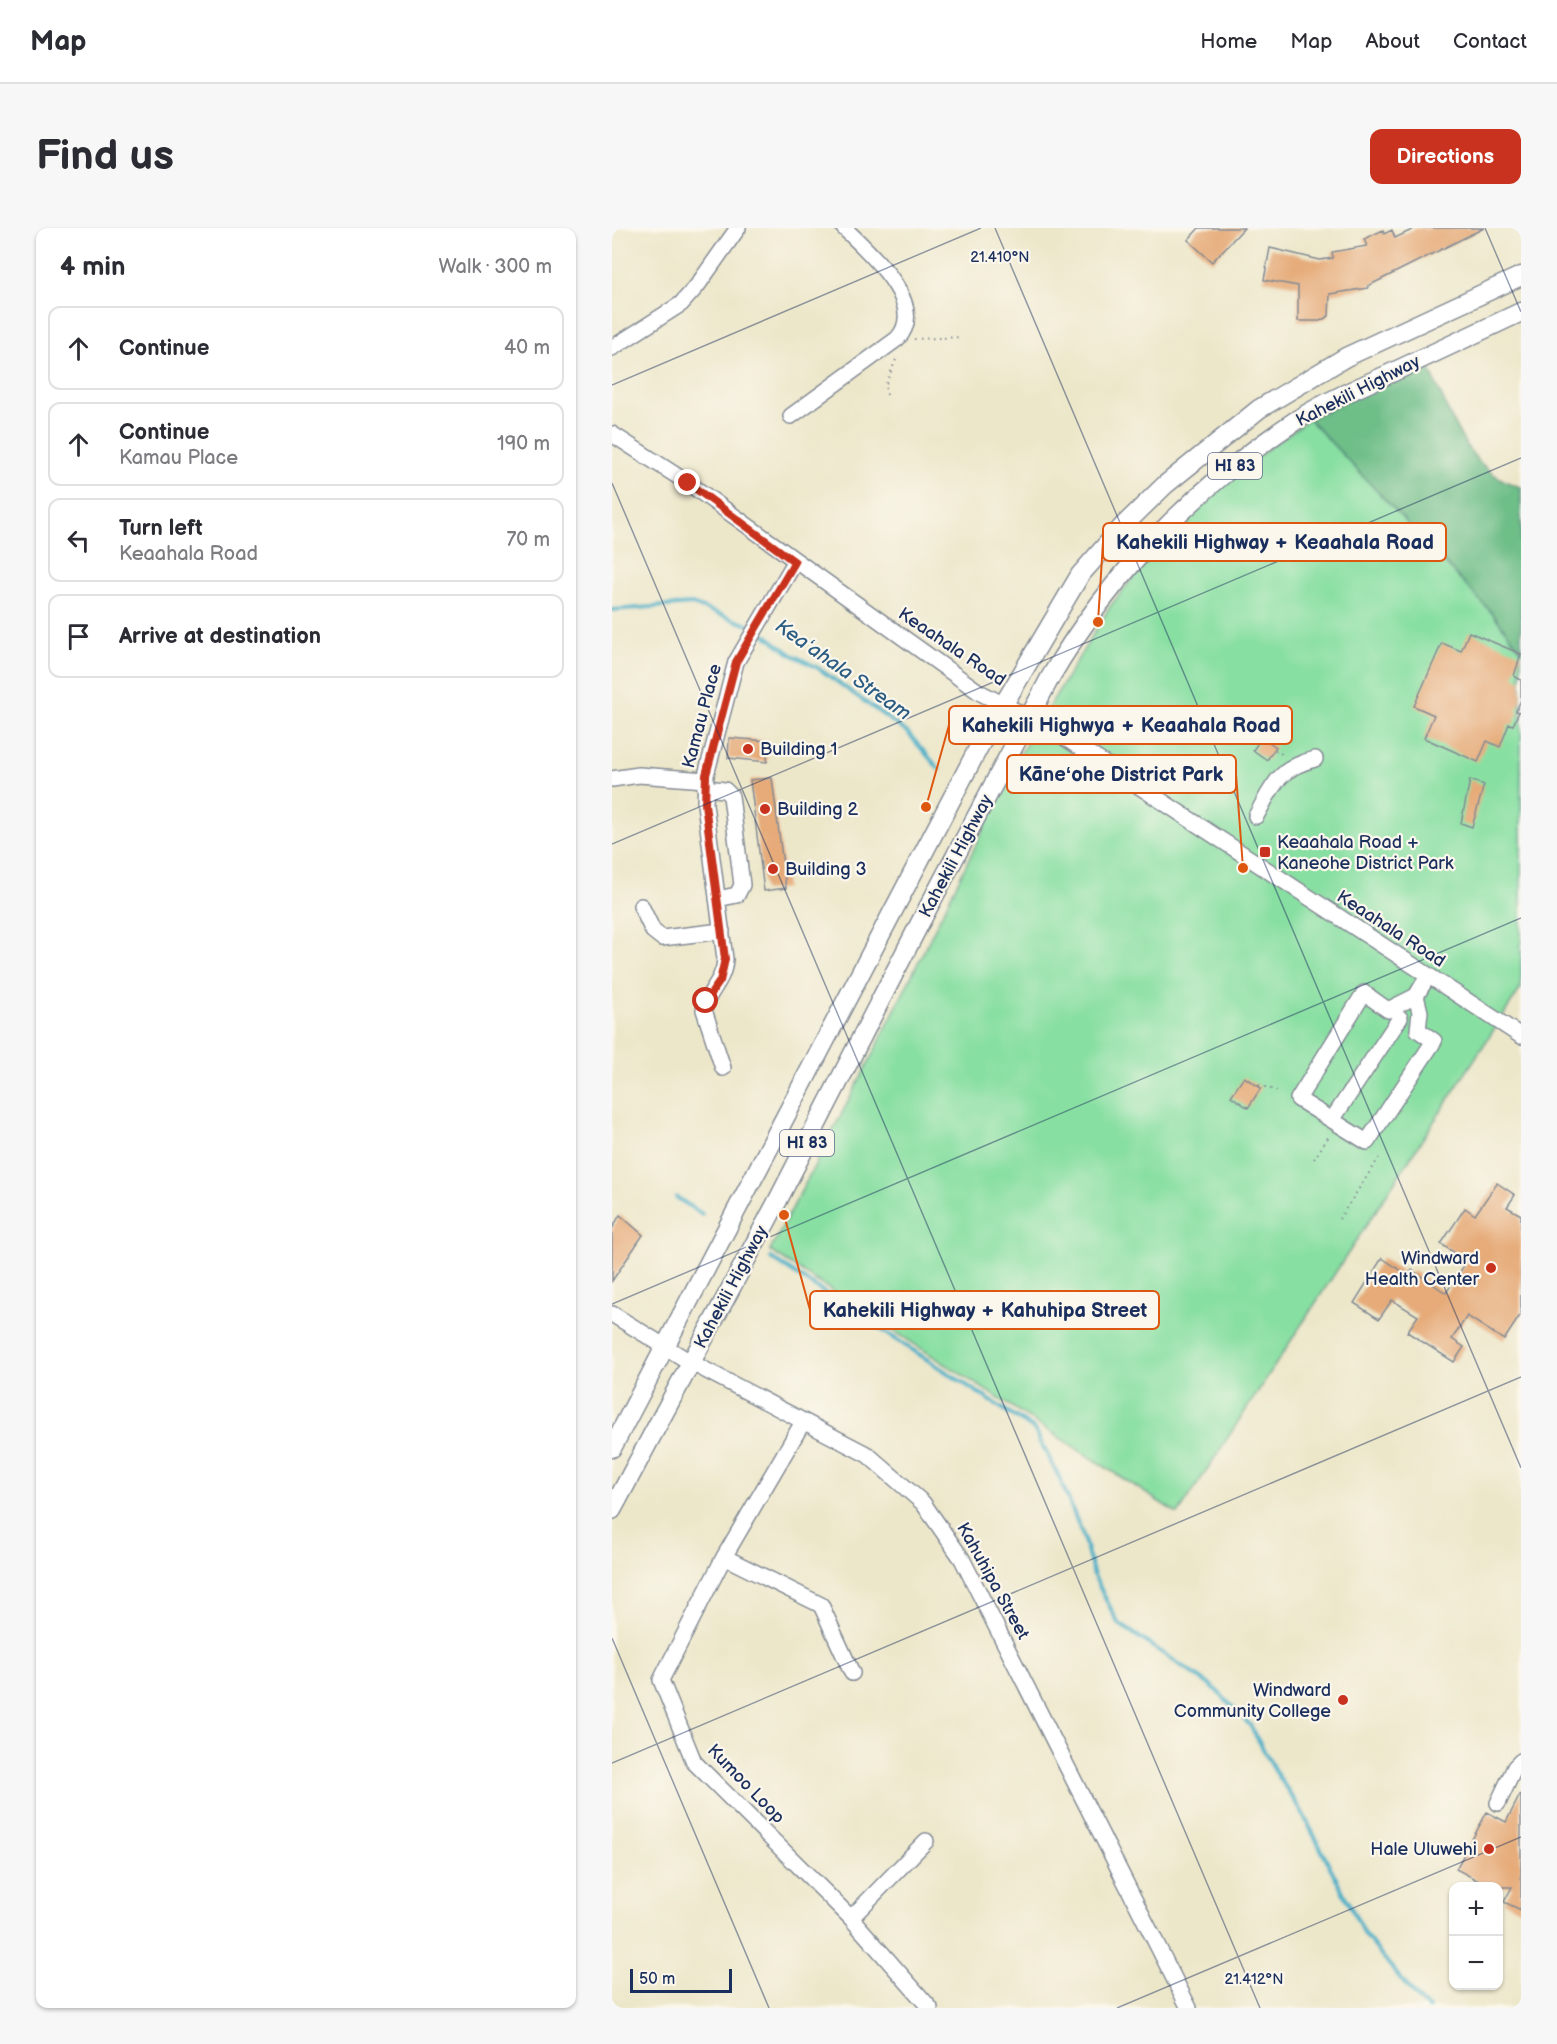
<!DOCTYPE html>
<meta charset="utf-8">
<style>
body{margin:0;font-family:"Balsamiq Sans",sans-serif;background:#f7f7f7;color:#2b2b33}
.controls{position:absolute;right:18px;bottom:18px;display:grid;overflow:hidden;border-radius:12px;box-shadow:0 2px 4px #0004}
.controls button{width:54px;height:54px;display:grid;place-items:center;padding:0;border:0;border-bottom:2px solid #e1e1e2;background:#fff;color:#2b2b33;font:30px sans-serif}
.scale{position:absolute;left:18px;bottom:15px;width:102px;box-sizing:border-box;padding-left:6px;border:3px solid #1b2f5e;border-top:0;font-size:16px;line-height:21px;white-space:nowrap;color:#1b2f5e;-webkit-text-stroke:4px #fbf7ec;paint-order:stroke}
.stop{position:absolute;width:18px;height:18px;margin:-14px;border:4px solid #c8321e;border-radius:50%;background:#fff}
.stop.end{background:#c8321e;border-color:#fff;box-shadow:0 2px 6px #0008}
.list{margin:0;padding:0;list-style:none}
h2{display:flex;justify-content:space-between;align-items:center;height:78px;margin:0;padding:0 24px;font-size:26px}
h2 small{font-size:20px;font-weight:400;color:#7c7c81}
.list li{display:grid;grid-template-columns:39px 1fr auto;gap:18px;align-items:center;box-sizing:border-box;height:84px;margin:0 12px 12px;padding:0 12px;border:2px solid #e1e1e2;border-radius:12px}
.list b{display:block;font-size:22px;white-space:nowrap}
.list p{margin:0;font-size:20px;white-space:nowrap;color:#7c7c81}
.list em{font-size:20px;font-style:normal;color:#7c7c81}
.icon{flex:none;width:33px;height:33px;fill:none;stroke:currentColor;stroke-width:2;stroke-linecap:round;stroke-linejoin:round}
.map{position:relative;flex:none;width:909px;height:1780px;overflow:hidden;border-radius:12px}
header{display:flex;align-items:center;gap:36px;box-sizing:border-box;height:84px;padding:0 30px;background:#fff;border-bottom:2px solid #e1e1e2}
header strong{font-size:28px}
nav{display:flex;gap:33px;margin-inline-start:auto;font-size:21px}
.intro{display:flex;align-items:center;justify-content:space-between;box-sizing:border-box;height:144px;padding:0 36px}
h1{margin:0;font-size:42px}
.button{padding:15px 27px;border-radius:12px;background:#c8321e;color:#fff;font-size:21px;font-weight:700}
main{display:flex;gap:36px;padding:0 36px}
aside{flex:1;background:#fff;border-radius:12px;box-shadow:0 2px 4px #0004}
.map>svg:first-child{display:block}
</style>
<header>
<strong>Map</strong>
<nav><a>Home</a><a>Map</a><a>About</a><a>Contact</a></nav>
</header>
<div class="intro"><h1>Find us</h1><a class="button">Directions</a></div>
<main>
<aside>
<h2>4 min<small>Walk · 300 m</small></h2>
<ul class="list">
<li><svg class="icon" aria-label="ahead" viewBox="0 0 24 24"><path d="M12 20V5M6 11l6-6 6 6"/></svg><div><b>Continue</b></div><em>40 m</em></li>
<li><svg class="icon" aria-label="ahead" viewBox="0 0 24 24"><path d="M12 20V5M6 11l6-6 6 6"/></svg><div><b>Continue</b><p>Kamau Place</p></div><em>190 m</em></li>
<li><svg class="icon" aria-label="left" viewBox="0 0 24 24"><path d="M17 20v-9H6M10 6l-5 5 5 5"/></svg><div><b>Turn left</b><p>Keaahala Road</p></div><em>70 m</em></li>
<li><svg class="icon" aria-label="arrive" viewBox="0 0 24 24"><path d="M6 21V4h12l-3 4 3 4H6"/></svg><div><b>Arrive at destination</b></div></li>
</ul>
</aside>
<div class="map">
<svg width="909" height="1780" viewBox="0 0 909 1780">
<rect width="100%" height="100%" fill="#fbf7ec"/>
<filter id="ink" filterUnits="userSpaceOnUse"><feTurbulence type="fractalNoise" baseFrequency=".0167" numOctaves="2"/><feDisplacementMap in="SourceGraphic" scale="12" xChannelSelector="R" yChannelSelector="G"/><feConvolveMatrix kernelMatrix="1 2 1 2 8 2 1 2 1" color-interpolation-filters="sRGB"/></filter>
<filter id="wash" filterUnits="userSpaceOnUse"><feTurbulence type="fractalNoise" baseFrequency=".008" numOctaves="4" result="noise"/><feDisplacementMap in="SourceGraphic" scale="24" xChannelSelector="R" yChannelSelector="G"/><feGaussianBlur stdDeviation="1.35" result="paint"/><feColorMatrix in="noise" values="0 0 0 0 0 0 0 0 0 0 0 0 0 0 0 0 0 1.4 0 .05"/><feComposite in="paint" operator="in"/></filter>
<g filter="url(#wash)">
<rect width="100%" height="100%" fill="#ede7ca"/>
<path fill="#88dfa2" stroke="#528780" stroke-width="1.5" d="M697,191L881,386L909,422V760L566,1286L158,1023L265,818L411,521L499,377L562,299L609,255Z"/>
<path fill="#6ebe88" stroke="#447673" stroke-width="1.5" d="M815,135C838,183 853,244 909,259V422L881,386L697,191Z"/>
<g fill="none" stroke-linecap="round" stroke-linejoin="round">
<path stroke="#48afc7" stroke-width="4" d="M0,382L80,376L139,398
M146,401L179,426L206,440L296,505L327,541
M64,969L90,986
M159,1030L422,1201L447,1249L470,1305L482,1348L506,1395L601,1459L638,1497L663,1543L690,1584L753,1707L806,1772L817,1780"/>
</g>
<g id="blocks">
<path fill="#e6ab79" d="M587,0H632L600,34L576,12Z
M804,0H872L756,58V60L718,66L717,88L708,93H686V58L652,52L658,20L708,32L721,30L720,24L755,18L752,11L771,2L772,6L780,2L783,10Z
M857,404L909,426L902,448L909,452V472L904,483L907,484L901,497L897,496L888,519L875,513L866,534L812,510L822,487L802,478L830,415L849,423Z
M650,509L664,519L655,532L641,522Z
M117,510L156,513L155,534L116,530Z
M160,550L174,660L152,663L138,552Z
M858,552L872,557L860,599L849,595Z
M632,849L649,860L636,880L619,868Z
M885,955L903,967L895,979L909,987V1086L892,1112L855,1088L840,1111L852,1119L842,1134L795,1104L806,1088L780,1072L767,1091L742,1075L770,1030L797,1048L800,1042L834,1065L855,1033L829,1016L853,980L863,987Z
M8,987L31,1007L0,1053V1001Z
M909,1565V1682L892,1674L900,1659H878L844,1641L875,1584L894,1594Z"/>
</g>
</g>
<g filter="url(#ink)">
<use href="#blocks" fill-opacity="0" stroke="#848b94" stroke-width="1.5"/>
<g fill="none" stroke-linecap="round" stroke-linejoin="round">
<defs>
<path id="minor" d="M0,120L69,76L85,58L126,0
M179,188L285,111C318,77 255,22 232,0
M0,206L76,255L367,464L441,502L909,808
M0,551L27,547L93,552
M93,560L113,562L119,568L130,657L125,667L105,671
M644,588C661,558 666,540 703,531
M29,678L41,703L50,710L110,703
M804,768L808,784L806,802L822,813L755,914L686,871L752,765L776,782L804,768L816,748
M111,840L92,782C94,764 112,755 113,731L93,576L94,547L124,434L183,334
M720,892L788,790
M0,1086L78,1134L256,1227L311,1275L350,1331L577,1780
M191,1194L112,1329L49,1452L82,1534L239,1690L318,1780
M112,1329L209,1377L240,1445
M886,1575L903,1539L909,1533
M239,1690L314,1613"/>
<path id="major" d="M0,1220L370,513L468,347L512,297L553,257L647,181L734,129L909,48
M0,1282L165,974L309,693L439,448C499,346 585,258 683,193C713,174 745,160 777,146C821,125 865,105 909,84"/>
</defs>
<use href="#minor" stroke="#848b94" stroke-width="18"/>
<use href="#major" stroke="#848b94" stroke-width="21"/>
<path stroke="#848b94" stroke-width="2" stroke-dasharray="1.5 4.5" stroke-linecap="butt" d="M302,111L349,109
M275,167L273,158L285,129
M663,522L673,528
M641,855L665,863
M702,931L717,908
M727,991L767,930"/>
<use href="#minor" stroke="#fff" stroke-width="15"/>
<use href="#major" stroke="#fff" stroke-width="18"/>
</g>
</g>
<g fill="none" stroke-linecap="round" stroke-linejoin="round" filter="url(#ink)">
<path stroke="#c8321e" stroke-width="8" d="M76,255L183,334L124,434L94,547L93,576L113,731L108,753L94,773"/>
</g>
<path fill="none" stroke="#1b2f5e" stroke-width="1.5" stroke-opacity="0.45" d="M383,0L909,1240M873,0L909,84M0,157L369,0M0,255L648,1780M0,616L909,230M0,1076L909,690M0,1410L157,1780M0,1535L909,1149M505,1780L909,1609"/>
<g fill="#c8321e" stroke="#fbf7ec" stroke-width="2">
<circle cx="136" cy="521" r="6"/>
<circle cx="153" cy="581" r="6"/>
<rect x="647" y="618" width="12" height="12" rx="3"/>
<circle cx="161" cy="641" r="6"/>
<circle cx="879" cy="1040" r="6"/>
<circle cx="731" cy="1472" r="6"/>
<circle cx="877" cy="1621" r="6"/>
</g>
<g text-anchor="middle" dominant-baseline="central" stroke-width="4.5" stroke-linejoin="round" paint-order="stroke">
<g fill="#fbf7ec" stroke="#5e6b89" stroke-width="1.5">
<rect x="596" y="225" width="54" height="26" rx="4.5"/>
<rect x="168" y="902" width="54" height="26" rx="4.5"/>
</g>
<g font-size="16" font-weight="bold" fill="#1b2f5e">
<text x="623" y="238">HI 83</text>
<text x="195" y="915">HI 83</text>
</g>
<g font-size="18" fill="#1b2f5e" stroke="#fbf7ec">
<text transform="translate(746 163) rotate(-27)">Kahekili Highway</text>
<text transform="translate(340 419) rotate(34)">Keaahala Road</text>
<text transform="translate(90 488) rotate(-75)">Kamau Place</text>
<text transform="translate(344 628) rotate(-62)">Kahekili Highway</text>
<text transform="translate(779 701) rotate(33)">Keaahala Road</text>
<text transform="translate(119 1059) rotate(-62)">Kahekili Highway</text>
<text transform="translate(381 1353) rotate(61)">Kahuhipa Street</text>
<text transform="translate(134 1556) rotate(46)">Kumoo Loop</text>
</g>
<g font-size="18" fill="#1b2f5e" stroke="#fbf7ec" text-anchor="start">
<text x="148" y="521">Building 1</text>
<text x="165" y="581">Building 2</text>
<text x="665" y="614">Keaahala Road +<tspan x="665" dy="21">Kaneohe District Park</tspan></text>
<text x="173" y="641">Building 3</text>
<text x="867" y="1030" text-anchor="end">Windward<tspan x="867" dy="21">Health Center</tspan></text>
<text x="719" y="1462" text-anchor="end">Windward<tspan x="719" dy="21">Community College</tspan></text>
<text x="865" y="1621" text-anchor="end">Hale Uluwehi</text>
</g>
<g font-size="20" font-style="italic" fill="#2b5c83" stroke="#fbf7ec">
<text transform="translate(231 442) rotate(35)">Keaʻahala Stream</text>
</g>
</g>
<g font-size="15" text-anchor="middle" fill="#1b2f5e" stroke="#fbf7ec" stroke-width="4.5" stroke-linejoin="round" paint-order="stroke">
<text x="388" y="34">21.410°N</text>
<text x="642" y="1756">21.412°N</text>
</g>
<path fill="none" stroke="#de5710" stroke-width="2" d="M486 394L491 314M314 579L337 497M631 640L624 546M172 987L198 1082"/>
<g fill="#de5710" stroke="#fbf7ec" stroke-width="2">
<circle cx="486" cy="394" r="6"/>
<circle cx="314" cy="579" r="6"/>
<circle cx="631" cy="640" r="6"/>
<circle cx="172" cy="987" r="6"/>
</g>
<g fill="#fbf7ec" stroke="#de5710" stroke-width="2">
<rect x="491" y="295" width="343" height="38" rx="6"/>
<rect x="337" y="478" width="343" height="38" rx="6"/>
<rect x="395" y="527" width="229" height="38" rx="6"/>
<rect x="198" y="1063" width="349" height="38" rx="6"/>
</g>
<g font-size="20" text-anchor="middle" font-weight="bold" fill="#1b2f5e">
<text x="663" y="321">Kahekili Highway + Keaahala Road</text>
<text x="509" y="504">Kahekili Highwya + Keaahala Road</text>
<text x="509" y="553">Kāneʻohe District Park</text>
<text x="373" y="1089">Kahekili Highway + Kahuhipa Street</text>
</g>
</svg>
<div class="controls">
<button>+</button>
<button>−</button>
</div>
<div class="scale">50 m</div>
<div class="stop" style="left:94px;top:773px"></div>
<div class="stop end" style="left:76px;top:255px"></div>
</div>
</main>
